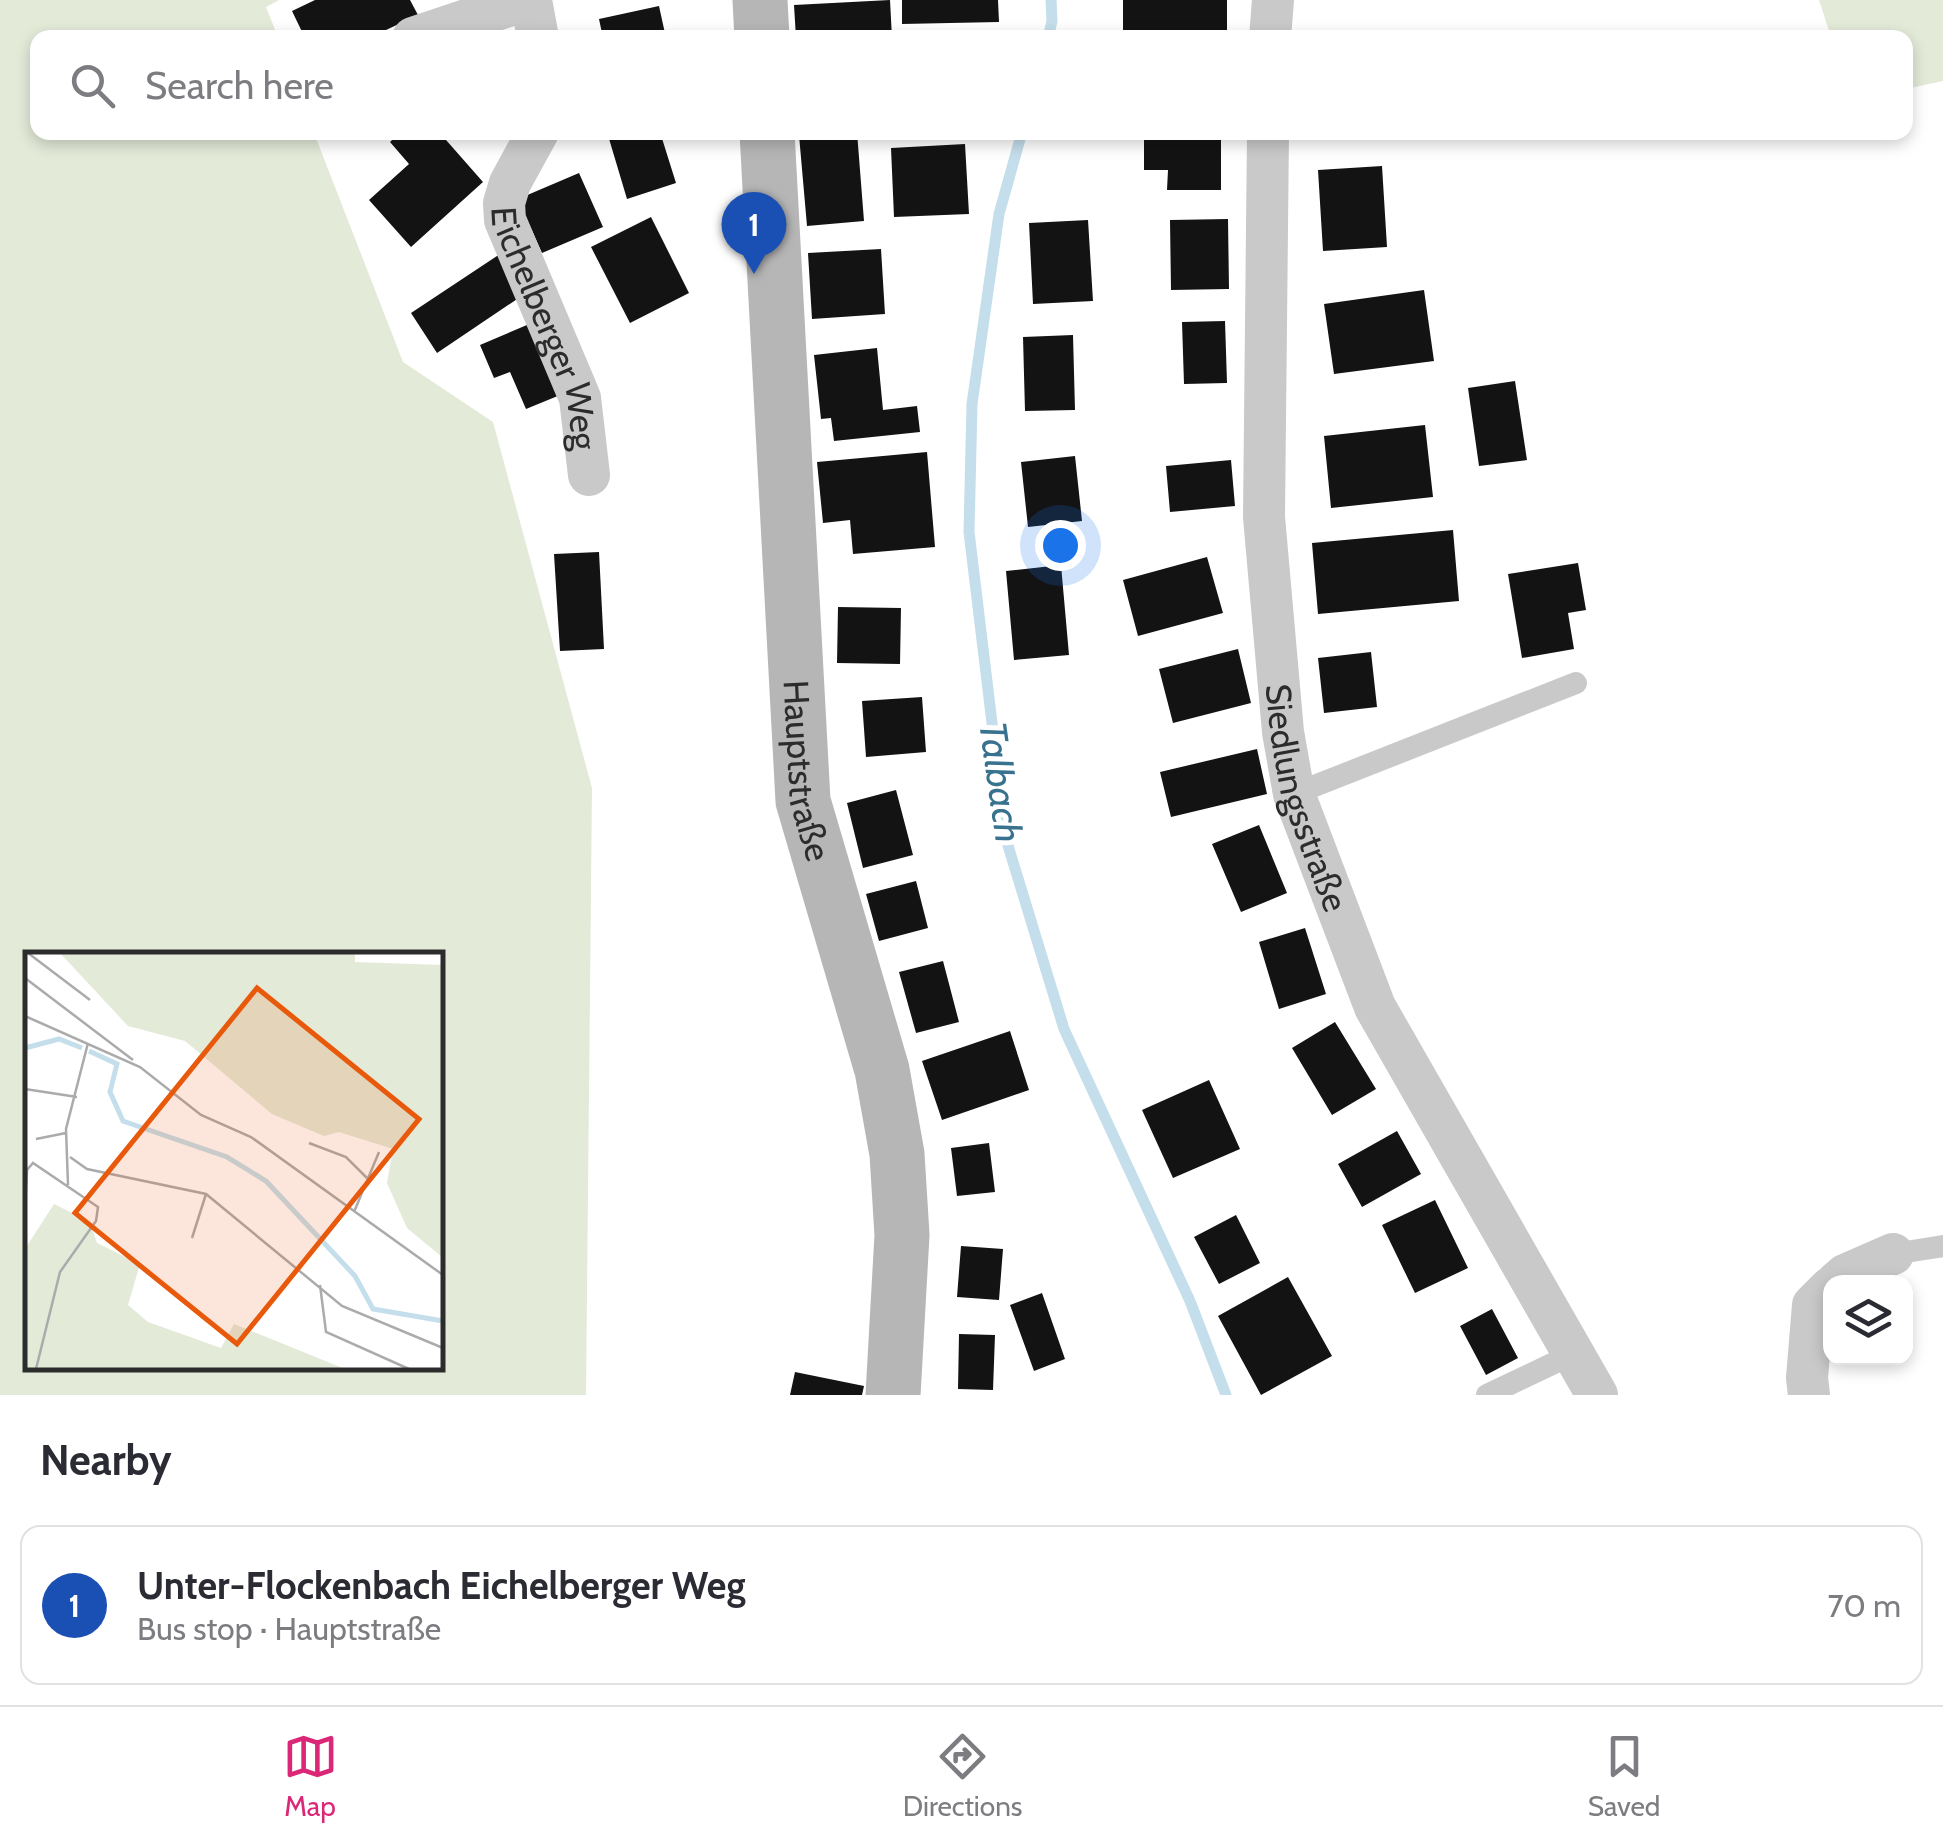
<!DOCTYPE html>
<meta charset="utf-8">
<style>
body{margin:0;font-family:Cabin,sans-serif;background:#f7f7f7;color:#2b2b33}
.controls{position:absolute;right:30px;bottom:30px;display:grid;overflow:hidden;border-radius:20px;box-shadow:0 5px 15px #0003}
.controls button{width:90px;height:90px;display:grid;place-items:center;padding:0;border:0;border-bottom:2px solid #e1e1e2;background:#fff;color:#2b2b33;font:50px sans-serif}
.you{position:absolute;left:1060px;top:545px;width:35px;height:35px;margin:-25px;border:8px solid #fff;border-radius:50%;background:#1a73e8;box-shadow:0 0 0 15px #1a73e833}
.badge{display:grid;place-items:center;width:65px;height:65px;border-radius:50%;background:#db2777;color:#fff;font-size:32px;font-weight:700}
.pin{position:absolute;translate:-50% -82px;filter:drop-shadow(0 2px 5px #0008)}
.pin::after{content:'';position:absolute;top:52px;width:35px;height:30px;background:inherit;clip-path:polygon(0 0,100% 0,50% 100%)}
.list{margin:0;padding:0;list-style:none}
h2{display:flex;justify-content:space-between;align-items:center;height:130px;margin:0;padding:0 40px;font-size:42px}
h2 small{font-size:32px;font-weight:400;color:#7c7c81}
.list li{display:grid;grid-template-columns:65px 1fr auto;gap:30px;align-items:center;box-sizing:border-box;height:160px;margin:0 20px 20px;padding:0 20px;border:2px solid #e1e1e2;border-radius:20px}
.list b{display:block;font-size:38px;white-space:nowrap}
.list p{margin:0;font-size:32px;white-space:nowrap;color:#7c7c81}
.list em{font-size:32px;font-style:normal;color:#7c7c81}
.icon{flex:none;width:55px;height:55px;fill:none;stroke:currentColor;stroke-width:2;stroke-linecap:round;stroke-linejoin:round}
.map{position:relative;flex:none;width:1943px;height:1395px;overflow:hidden}
.search{position:absolute;background:#fff;box-shadow:0 5px 15px #0003;left:30px;right:30px;top:30px;height:110px;display:flex;align-items:center;gap:25px;box-sizing:border-box;padding:0 35px;border-radius:20px;color:#7c7c81;font-size:38px}
.sheet{height:310px;background:#fff}
nav{display:flex;justify-content:space-around;align-items:center;box-sizing:border-box;height:140px;border-top:2px solid #e1e1e2;background:#fff;font-size:28px;color:#7c7c81}
nav a{display:grid;justify-items:center;gap:5px}
nav .on{color:#db2777}
.map>svg:first-child{display:block}
</style>
<div class="map">
<svg width="1943" height="1395" viewBox="0 0 1943 1395">
<rect width="100%" height="100%" fill="#fff"/>
<path fill="#e3ead8" fill-rule="evenodd" d="M0,0H279L266,7L278,37L38,38V132L314,133L403,362L493,422L592,788L586,1395H0ZM28,955H440V1368H28Z
M1819,0H1943V81L1906,89V38L1831,37Z"/>
<g fill="none" stroke-linecap="round" stroke-linejoin="round">
<path stroke="#c4deeb" stroke-width="11" d="M1048,38L1052,21L1051,0
M1022,132L999,214L972,404L969,532L1006,839L1064,1029L1190,1301L1226,1395"/>
</g>
<path fill="#131313" d="M315,0H410L418,15L369,38H305L292,11Z
M890,0L892,38H796L794,5Z
M902,0H998L999,22L902,24Z
M1123,0H1227V38H1123Z
M659,6L666,38H603L599,19Z
M400,132H439L483,182L411,247L369,200L409,164L390,142Z
M607,132H660L676,183L627,199Z
M826,132H857L864,221L807,226L799,135Z
M1144,138H1221V190H1167L1168,170H1144Z
M965,144L969,214L894,217L891,148Z
M1382,166L1387,247L1323,251L1318,170Z
M579,173L603,227L542,253L518,199Z
M651,217L689,293L630,323L591,247Z
M1228,219L1229,289L1171,290L1170,220Z
M1088,220L1093,301L1033,304L1029,223Z
M881,249L885,314L812,319L808,253Z
M503,252L529,291L437,353L411,313Z
M1424,290L1434,361L1334,374L1324,304Z
M1225,321L1227,383L1184,384L1182,322Z
M534,322L565,393L526,409L510,372L494,378L480,345Z
M1073,335L1075,410L1025,411L1023,337Z
M877,348L883,410L917,406L920,432L834,441L831,418L821,419L814,355Z
M1515,381L1527,460L1479,466L1468,388Z
M1425,425L1433,497L1331,508L1324,436Z
M927,452L935,547L853,554L850,520L823,523L817,462Z
M1075,456L1082,521L1028,527L1021,462Z
M1231,460L1235,506L1170,512L1166,466Z
M1453,530L1459,601L1318,614L1312,543Z
M599,552L604,649L560,651L554,554Z
M1207,557L1223,613L1138,636L1123,580Z
M1578,563L1586,610L1568,613L1574,649L1522,658L1508,574Z
M1061,565L1069,655L1014,660L1006,571Z
M838,607L901,608L900,664L837,663Z
M1238,649L1251,703L1173,723L1159,669Z
M1371,652L1377,707L1324,713L1318,658Z
M922,697L926,752L866,757L862,701Z
M1257,749L1267,794L1171,817L1160,772Z
M896,790L913,855L863,868L847,803Z
M1259,825L1287,893L1241,912L1212,844Z
M916,881L928,928L879,941L866,894Z
M1305,928L1326,994L1279,1009L1259,942Z
M943,961L959,1022L916,1033L899,972Z
M1335,1022L1376,1089L1332,1115L1292,1048Z
M1010,1031L1029,1090L942,1120L922,1061Z
M1209,1080L1240,1149L1173,1178L1142,1110Z
M1397,1131L1421,1174L1362,1207L1338,1164Z
M989,1143L995,1192L957,1196L951,1148Z
M1435,1200L1468,1268L1415,1293L1382,1225Z
M1236,1215L1260,1263L1219,1284L1194,1237Z
M961,1246L1003,1249L999,1300L957,1297Z
M1288,1277L1332,1356L1261,1395L1218,1316Z
M1042,1293L1065,1359L1034,1371L1010,1305Z
M1492,1309L1518,1358L1486,1375L1460,1326Z
M959,1334L995,1335L993,1390L958,1389Z
M795,1372L864,1386L862,1395H790Z"/>
<g fill="none" stroke-linecap="round" stroke-linejoin="round">
<path stroke="#c9c9c9" stroke-width="22" d="M1294,794L1576,683
M1893,1254L1943,1246
M1487,1395L1575,1353"/>
<g stroke="#c9c9c9" stroke-width="42">
<path d="M531,0L538,38"/>
<path d="M413,38L526,0"/>
<path d="M1270,38L1273,0"/>
<path id="s1" d="M538,132L510,183L504,203L505,220L580,398L589,475"/>
<path id="s2" d="M1268,132L1264,517L1283,732L1294,794L1375,1007L1597,1395"/>
<path d="M1837,1282L1845,1275L1893,1254"/>
<path d="M1809,1395L1807,1378L1813,1305L1830,1288"/>
</g>
<g stroke="#b6b6b6" stroke-width="55">
<path d="M760,0L762,38"/>
<path id="s3" d="M767,132L803,801L882,1070L897,1154L902,1235L893,1395"/>
</g>
</g>
<g text-anchor="middle" dominant-baseline="central" stroke-width="10" stroke-linejoin="round" paint-order="stroke">
<g font-size="35" fill="#2c2c2c" stroke="#fff">
<text stroke="none"><textPath href="#s1" startOffset="212">Eichelberger Weg</textPath></text>
<text stroke="none"><textPath href="#s3" startOffset="640">Hauptstraße</textPath></text>
<text stroke="none"><textPath href="#s2" startOffset="670">Siedlungsstraße</textPath></text>
</g>
<g font-size="38" font-style="italic" fill="#39728e" stroke="#fff">
<text transform="translate(1001 782) rotate(82)">Talbach</text>
</g>
</g>
<g transform="translate(25 952)">
<rect width="418" height="418" fill="#fff"/>
<path d="M34,0H330V10L417,13V305L382,276L362,231L368,197L314,180L299,184L247,162L160,89L103,74ZM29,252L65,270L72,291L115,312L103,353L123,370L196,396L209,372L320,417H0V297Z" fill="#e3ead8"/>
<path fill="none" stroke="#c4deeb" stroke-width="5" d="M0,96L34,87L57,96M64,99L92,112L85,140L98,169L202,205L241,229L330,324L348,357L418,369"/>
<path fill="none" stroke="#ababab" stroke-width="2.5" d="M3,1L65,48M0,26L108,108M0,64L115,115L176,163L226,185L418,323M0,137L52,145M11,187L41,181M284,191L321,205L345,229M45,205L62,217L181,242L317,354L418,396M43,233L41,177L63,91M0,258L2,218L8,211L73,255L71,269L35,320L11,417M329,260L354,200M167,286L181,242M295,333L301,380L384,417"/>
<path fill="#e8590c" fill-opacity="0.15" stroke="#e8590c" stroke-width="5" d="M232,36L394,167L212,392L50,261Z"/>
<rect width="418" height="418" fill="none" stroke="#2c2c2c" stroke-width="5"/>
</g>
</svg>
<div class="controls">
<button><svg class="icon" aria-label="layers" viewBox="0 0 24 24"><path d="M12 4l9 5-9 5-9-5zM3 14l9 5 9-5"/></svg></button>
</div>
<div class="you"></div>
<div class="pin badge" style="left:754px;top:274px;background:#1a4fb4">1</div>
<div class="search"><svg class="icon" aria-label="search" viewBox="0 0 24 24"><circle cx="10" cy="10" r="6"/><path d="M15 15l6 6"/></svg>Search here</div>
</div>
<section class="sheet">
<h2>Nearby<small></small></h2>
<ul class="list">
<li><span class="badge" style="background:#1a4fb4">1</span><div><b>Unter-Flockenbach Eichelberger Weg</b><p>Bus stop · Hauptstraße</p></div><em>70 m</em></li>
</ul>
</section>
<nav>
<a class="on"><svg class="icon" aria-label="map" viewBox="0 0 24 24"><path d="M3 6l6-2 6 2 6-2v14l-6 2-6-2-6 2zM9 4v14M15 6v14"/></svg>Map</a>
<a><svg class="icon" aria-label="directions" viewBox="0 0 24 24"><path d="M12 3l9 9-9 9-9-9zM9 14v-3h6M13 9l2 2-2 2"/></svg>Directions</a>
<a><svg class="icon" aria-label="saved" viewBox="0 0 24 24"><path d="M7 4h10v16l-5-4-5 4z"/></svg>Saved</a>
</nav>
